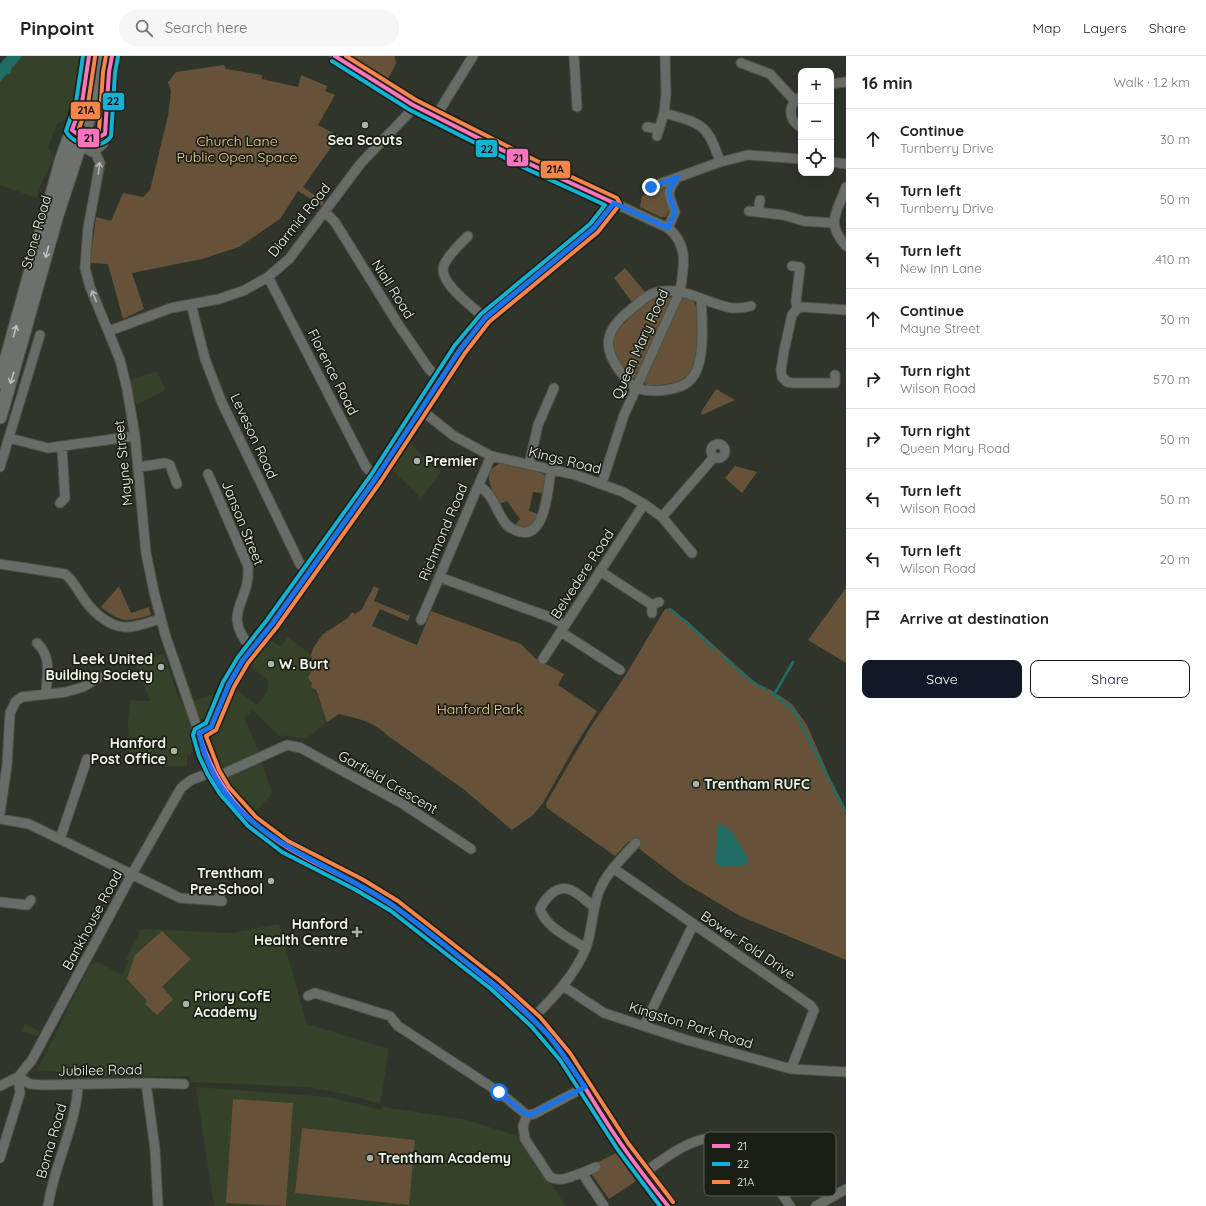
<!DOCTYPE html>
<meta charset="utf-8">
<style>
body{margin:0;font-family:Quicksand,sans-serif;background:#f6f6f6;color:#222}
.controls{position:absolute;right:12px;top:12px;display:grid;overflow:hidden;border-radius:8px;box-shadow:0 4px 16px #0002}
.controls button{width:36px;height:36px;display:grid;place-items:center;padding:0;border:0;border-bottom:1px solid #e0e0e0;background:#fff;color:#222;font:20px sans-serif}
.stop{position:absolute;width:12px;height:12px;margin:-9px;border:3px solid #1a73e8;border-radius:50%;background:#fff}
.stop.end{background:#1a73e8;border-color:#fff;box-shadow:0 1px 4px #0008}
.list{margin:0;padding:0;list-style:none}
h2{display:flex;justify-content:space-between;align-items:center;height:52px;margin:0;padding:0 16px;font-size:17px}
h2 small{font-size:13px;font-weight:400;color:#767676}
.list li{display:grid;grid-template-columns:26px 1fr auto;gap:12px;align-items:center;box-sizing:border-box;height:60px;padding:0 16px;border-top:1px solid #e0e0e0}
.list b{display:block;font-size:15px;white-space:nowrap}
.list p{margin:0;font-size:13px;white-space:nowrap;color:#767676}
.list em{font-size:13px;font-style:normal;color:#767676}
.actions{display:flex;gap:8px;padding:12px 16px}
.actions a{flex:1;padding:9px 0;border:1px solid #111827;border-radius:8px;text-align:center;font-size:14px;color:#111827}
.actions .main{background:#111827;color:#fff}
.icon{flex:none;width:22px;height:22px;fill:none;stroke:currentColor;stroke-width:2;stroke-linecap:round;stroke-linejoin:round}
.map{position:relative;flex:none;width:846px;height:1150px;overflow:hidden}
header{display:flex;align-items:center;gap:24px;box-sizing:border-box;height:56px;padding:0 20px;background:#fff;border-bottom:1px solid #e0e0e0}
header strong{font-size:19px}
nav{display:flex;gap:22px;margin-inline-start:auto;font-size:14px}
.search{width:280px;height:36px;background:#f6f6f6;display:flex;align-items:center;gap:10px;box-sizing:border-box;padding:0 14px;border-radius:22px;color:#767676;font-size:15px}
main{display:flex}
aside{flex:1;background:#fff}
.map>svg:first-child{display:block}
</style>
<header>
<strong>Pinpoint</strong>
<div class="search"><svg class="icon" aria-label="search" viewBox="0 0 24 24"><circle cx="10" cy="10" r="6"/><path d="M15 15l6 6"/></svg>Search here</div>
<nav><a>Map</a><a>Layers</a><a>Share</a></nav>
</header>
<main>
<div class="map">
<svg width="846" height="1150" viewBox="0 0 846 1150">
<rect width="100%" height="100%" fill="#2f352a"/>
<path fill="#354128" d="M22,0H81L76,42L73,51H70L65,64L57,68L48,91L54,102L41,128L37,142L0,129V26Z
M157,315L166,334L136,349L130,324Z
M410,387L441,416L421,442L392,414Z
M288,581L311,599L313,612L312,627L327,666L306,683L278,679L253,654L244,662L259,696L272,738L253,758L237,739L217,709L211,695L210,685L234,632L257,649L268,634V625L248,607L259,592L268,584L273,585L281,591Z
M164,597L177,638L188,659L193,674V691L190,699H187V710H160V699L129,700L128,664L131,644L150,645L136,608Z
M220,634L210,660L205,663H200L197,660L192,645L215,638Z
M279,868L307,968L389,993L380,1048L345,1038L308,1031L191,1026L190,1020L111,1021L37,1014L91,908L98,906L122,919L129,905L126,903L141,873L232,877Z
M25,968L40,976L37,981L22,975Z
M196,1031L329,1041L381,1054L382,1049L389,1052L463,1063L518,1080L566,1150H214Z"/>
<path fill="#655239" d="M348,0H395L396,8L385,28Z
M224,9L226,13L262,19V23L298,31L301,19L327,30L325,35L335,39L318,69L339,80L303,131L324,146L322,150L298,135L280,163L239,191L202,203L132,217L144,253L123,263L108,208L90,207L96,161L111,165L123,137L143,141L150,134L168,60L171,35L168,26L176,16Z
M665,129L666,139L670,153L666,161H660L640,151L642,140Z
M625,212L645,236L632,246L614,222Z
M662,239L672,242L636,321L633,323L630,322C608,291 603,285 634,258C643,249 649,243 662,239Z
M684,241C687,242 690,243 693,245C703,257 697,297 693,311C684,330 665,328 647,330L642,323L680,245Z
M716,333L735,344L702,359L701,356Z
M500,407L542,417L545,419L544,434L541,437L533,436L529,455L536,457L538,461L530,472L517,471L516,468L520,463L507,445L499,448C494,437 486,426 490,414Z
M735,410L757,416L742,437L725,422Z
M119,530L131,557L149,551L151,559C128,566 121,567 101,551Z
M374,530L379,533L374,545L410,560L408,565L380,553L372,570L417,589L431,555L521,588L535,602L564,618L558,629L597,655L574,692L543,747L533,759L512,774L462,732L388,680C373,665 359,663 339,658L327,666L316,634L311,631L312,627L308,622L313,612L311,599L313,592L323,578L348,562L352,556L355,558L362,553Z
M846,532V607L808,584Z
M670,552L686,564L748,620L760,630L771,634L792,648L807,669L846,759V904L740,860L683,826L629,785L615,800L547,752L546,747L590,672L625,620L665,553Z
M162,875L191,903L162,931L173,943L157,959L145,948L147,945L127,923L135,899Z
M233,1043L293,1047L286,1150L226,1147Z
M302,1072L415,1084L409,1149L295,1137Z
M616,1097L636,1125L609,1143L590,1116L594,1108Z"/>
<path fill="#216d65" d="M7,0H22L11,13L10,18H7L0,26V8Z
M718,767L731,774L748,803L746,809L721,811L715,807Z"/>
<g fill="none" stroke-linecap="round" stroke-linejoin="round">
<path stroke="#216d65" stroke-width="2.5" d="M670,553L685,565L716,594
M723,600C736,612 750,627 766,633
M771,636L794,655L846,756
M775,637L793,606"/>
<defs>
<path id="minor" d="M335,0L413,49L532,109L668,172C689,189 684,211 680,235L624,359L602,427
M574,0L577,51
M741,7L770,18L795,45
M831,28L846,26
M801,41C787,47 788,65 801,71
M664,57C701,67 708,68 720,106
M436,60L473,0
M647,71L658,73
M657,80L664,57L666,38L665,0
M75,87L96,98L100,107L88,172L85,212L90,231L120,304L127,333L135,380L146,497L154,536L165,578L199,677C211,733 254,775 303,801C325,812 347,821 367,833C392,847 415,865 437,883C475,913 516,943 548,979C572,1007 589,1040 609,1070C627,1098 647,1124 668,1150
M93,96L103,88L104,85L108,48L109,16L112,0
M831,106L846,108
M651,131L720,106L748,99L801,103
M846,131C837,157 825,166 846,190
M749,155L783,159L804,165L832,167
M325,156L335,166L398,268L429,313L439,323
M758,156L760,144
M668,172L675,156C669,139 665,137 677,122
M468,180C460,188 449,198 444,209C437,226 473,251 485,262
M792,210L800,211L796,245L797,253L792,259L784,295L781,314L782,321L787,326L793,327H835V319
M268,221L366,411L376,422
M701,242C702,264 706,305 692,322C683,335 649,338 635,331C628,327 624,320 619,314C601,289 607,273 629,255C637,249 645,240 654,237C680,229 702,245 727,251C735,253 743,252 751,250
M191,248L205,303L222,347L300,508L308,517
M797,253L802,251L846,254
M109,275L171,252L219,243L245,234L268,221L289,203L361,107L408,58L413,49
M421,354L454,380L491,400L576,419L623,436L644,448L662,461L692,497
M9,382L48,392L135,380
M711 395a7 7 0 1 1 14 0a7 7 0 1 1-14 0Z
M529,409L538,369L554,332
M0,411L40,279
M139,411L165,407L170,409L177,428
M208,418L248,510C251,548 220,555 251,592
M479,430C494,438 496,457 507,469C511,473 516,475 521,476C546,481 548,431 551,414
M60,447L65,442L62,391
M662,461L714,401
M0,508L65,518C73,524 76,532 82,540C90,553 107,570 124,571C136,572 149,566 160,563
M600,515L652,549
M439,521L552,562L565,569
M652,557V549L659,546
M421,564L491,400
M561,576L620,614
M37,587C52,601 47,618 46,637
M543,603L644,448
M199,677L211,671L229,628L243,604L272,568L376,422L460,293L485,262L594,172L614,147
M216,721L287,689L301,692L403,748L471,793
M0,757L7,709L10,657L16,645L22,641L66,636L83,631L99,621
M0,763L29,768L180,842L222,845
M60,783L87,703
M613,812L810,949L814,954L791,1013
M217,845L222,835
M0,846L27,849L31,844
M585,892C570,882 546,872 540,853C545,843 555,830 568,833C577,835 587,846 594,851
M563,930L604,957L687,984L791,1013L846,1016
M308,940L315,937L390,960L398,970L499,1036L527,1059L534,1058L585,1031
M532,963C553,942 575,919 586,892C592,875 592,856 598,838C605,818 622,802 636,787
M644,970L693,869
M18,1021L30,1028L43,1029L146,1027L184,1028
M146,1027L155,1093L158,1150
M0,1030L18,1021L32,1004L132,818L181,732L191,724L212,716
M527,1059L523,1070L525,1083L550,1121C561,1127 571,1120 582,1117L604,1150
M0,1102L20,1037L18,1021
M582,1117L596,1111
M642,1118C660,1106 679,1090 700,1084C739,1072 772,1123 790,1150
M48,1150C54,1109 77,1067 78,1028
M816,1150L846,1133"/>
<path id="highway" d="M0,326L62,102L82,47L89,0
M0,361L57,159L96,40L101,0"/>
</defs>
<use href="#minor" stroke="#4e5349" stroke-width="11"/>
<use href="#highway" stroke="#4e5349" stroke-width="15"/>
<use href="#minor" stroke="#686c67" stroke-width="9"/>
<use href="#highway" stroke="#6c726b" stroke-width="13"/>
<defs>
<path id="bus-1" d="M89,0L82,47L72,74C83,83 92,85 105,78L109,16L112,0
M335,0L413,49L532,109L614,147L594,172L485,262L460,293L376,422L272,568L243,604L229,628L211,671L199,677C216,734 251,774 304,801C331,816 359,827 385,844C409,860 431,878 453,896C490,924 528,953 557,990C576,1015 592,1044 609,1070C627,1098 647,1124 668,1150"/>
<path id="bus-2" d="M83,0L76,46L66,75C73,90 102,95 111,80L115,17L118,1
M332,5L410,54L529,114L605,149L590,168L481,258L455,289L371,419L267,564L238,601L223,626L206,667L195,673L193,679L199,700L208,719L220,738L248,770L282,796L356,834L391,855L491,933L531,970L560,1004L618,1094L660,1150"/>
<path id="bus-3" d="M346,0L416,44L535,104L617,142L620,148L598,176L489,266L465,297L381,425L277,571L248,607L234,631L216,674L206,680L219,714L229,731L256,761L288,785L362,823L398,845L499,924L540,961L570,997L628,1087L673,1146
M95,1L88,48L79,72L92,77L99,74L103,16L106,0"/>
</defs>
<use href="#bus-1" stroke="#1a1f16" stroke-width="7"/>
<use href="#bus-2" stroke="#1a1f16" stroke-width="7"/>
<use href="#bus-3" stroke="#1a1f16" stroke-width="7"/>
<use href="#bus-1" stroke="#fc73be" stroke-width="4"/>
<use href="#bus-2" stroke="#13b2d5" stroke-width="4"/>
<use href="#bus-3" stroke="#f8844c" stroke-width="4"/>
</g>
<defs><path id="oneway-shaft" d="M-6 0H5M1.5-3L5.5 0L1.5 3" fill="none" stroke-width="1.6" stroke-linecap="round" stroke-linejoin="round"/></defs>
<g stroke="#b3b8ae">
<use href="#oneway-shaft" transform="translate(99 112) rotate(-83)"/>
<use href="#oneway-shaft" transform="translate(94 240) rotate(-112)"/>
</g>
<g stroke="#bbc1b7">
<use href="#oneway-shaft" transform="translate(47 196) rotate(105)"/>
<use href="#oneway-shaft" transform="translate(15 275) rotate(-75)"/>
<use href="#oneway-shaft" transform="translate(12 322) rotate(107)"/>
</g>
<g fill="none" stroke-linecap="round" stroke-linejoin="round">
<path stroke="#1a73e8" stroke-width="5" d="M499,1036L521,1055L530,1059L585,1031C573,1014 562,996 548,979C527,956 503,936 478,916C451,894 424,872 395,851C320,799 221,782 199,677L211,671L229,628L243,604L272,568L376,422L460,294L485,262L594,172L614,147L668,172L675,156C669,138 665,136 678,121L651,131"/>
</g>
<g fill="#acb2a6" stroke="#1a1f16" stroke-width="1.5">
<circle cx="365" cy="69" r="4"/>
<circle cx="417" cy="405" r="4"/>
<circle cx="271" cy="608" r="4"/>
<circle cx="161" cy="611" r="4"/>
<circle cx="174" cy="695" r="4"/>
<circle cx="696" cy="728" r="4"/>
<circle cx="271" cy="825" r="4"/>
<path d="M355 870h4v4h4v4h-4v4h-4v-4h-4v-4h4z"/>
<circle cx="186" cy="948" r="4"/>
<circle cx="370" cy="1102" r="4"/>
</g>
<g text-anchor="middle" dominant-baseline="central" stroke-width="3.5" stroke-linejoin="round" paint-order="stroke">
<g font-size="14" font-weight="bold" fill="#f0f6e9" stroke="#1a1f16" text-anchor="start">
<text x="365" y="84" text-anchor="middle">Sea Scouts</text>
<text x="425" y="405">Premier</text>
<text x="153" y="603" text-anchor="end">Leek United<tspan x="153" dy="16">Building Society</tspan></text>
<text x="279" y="608">W. Burt</text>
<text x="166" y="687" text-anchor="end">Hanford<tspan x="166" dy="16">Post Office</tspan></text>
<text x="704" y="728">Trentham RUFC</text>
<text x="263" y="817" text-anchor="end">Trentham<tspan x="263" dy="16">Pre-School</tspan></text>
<text x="348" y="868" text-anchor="end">Hanford<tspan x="348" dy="16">Health Centre</tspan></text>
<text x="194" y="940">Priory CofE<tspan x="194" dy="16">Academy</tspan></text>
<text x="378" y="1102">Trentham Academy</text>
</g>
<g font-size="14" fill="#fdd199" stroke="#1a1f16">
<text x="237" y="85">Church Lane<tspan x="237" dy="16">Public Open Space</tspan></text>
<text x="480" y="653">Hanford Park</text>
</g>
<g font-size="14" fill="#f0f6e9" stroke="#1a1f16">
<text transform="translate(299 164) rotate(-51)">Diarmid Road</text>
<text transform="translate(36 176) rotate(-74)">Stone Road</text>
<text transform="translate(393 233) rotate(58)">Niall Road</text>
<text transform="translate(640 288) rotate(-66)">Queen Mary Road</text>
<text transform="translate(333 316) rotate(63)">Florence Road</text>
<text transform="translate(254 380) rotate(65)">Leveson Road</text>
<text transform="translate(565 404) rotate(14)">Kings Road</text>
<text transform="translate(123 407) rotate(-96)">Mayne Street</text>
<text transform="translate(243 467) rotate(68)">Janson Street</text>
<text transform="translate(443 476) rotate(-67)">Richmond Road</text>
<text transform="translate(582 518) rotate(-57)">Belvedere Road</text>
<text transform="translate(388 726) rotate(30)">Garfield Crescent</text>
<text transform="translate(92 864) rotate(-62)">Bankhouse Road</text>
<text transform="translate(748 889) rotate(34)">Bower Fold Drive</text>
<text transform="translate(691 969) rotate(17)">Kingston Park Road</text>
<text transform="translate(100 1014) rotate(-1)">Jubilee Road</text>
<text transform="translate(51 1085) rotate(-74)">Boma Road</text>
</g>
</g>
<rect x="704" y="1076" width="132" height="64" rx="6" fill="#1a1f16" stroke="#5a6055" stroke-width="1"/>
<rect x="712" y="1088" width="18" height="4" fill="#fc73be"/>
<rect x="712" y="1106" width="18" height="4" fill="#13b2d5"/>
<rect x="712" y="1124" width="18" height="4" fill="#f8844c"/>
<g font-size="11" fill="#f0f6e9">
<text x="737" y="1094">21</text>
<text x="737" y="1112">22</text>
<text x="737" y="1130">21A</text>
</g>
<g stroke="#1a1f16" stroke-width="1.5">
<rect x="102" y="36" width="23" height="19" rx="4" fill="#13b2d5"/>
<rect x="70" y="45" width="31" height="19" rx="4" fill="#f8844c"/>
<rect x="77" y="72" width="23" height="20" rx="4" fill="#fc73be"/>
<rect x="475" y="83" width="23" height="19" rx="4" fill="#13b2d5"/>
<rect x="506" y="92" width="23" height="19" rx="4" fill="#fc73be"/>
<rect x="540" y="104" width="31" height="19" rx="4" fill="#f8844c"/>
</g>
<g font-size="11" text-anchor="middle" font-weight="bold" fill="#111">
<text x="113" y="49">22</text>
<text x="86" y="58">21A</text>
<text x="89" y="86">21</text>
<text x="487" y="97">22</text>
<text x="518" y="106">21</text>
<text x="555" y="117">21A</text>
</g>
</svg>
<div class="controls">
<button>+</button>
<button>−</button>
<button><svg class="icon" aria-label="locate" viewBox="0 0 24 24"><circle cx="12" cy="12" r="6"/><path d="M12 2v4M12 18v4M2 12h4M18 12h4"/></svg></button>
</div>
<div class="stop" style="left:499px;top:1036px"></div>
<div class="stop end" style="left:651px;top:131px"></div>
</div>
<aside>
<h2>16 min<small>Walk · 1.2 km</small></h2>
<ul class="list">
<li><svg class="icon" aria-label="ahead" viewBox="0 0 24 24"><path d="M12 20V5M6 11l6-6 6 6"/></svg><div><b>Continue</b><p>Turnberry Drive</p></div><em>30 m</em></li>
<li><svg class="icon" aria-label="left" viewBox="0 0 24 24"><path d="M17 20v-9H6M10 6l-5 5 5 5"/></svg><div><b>Turn left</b><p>Turnberry Drive</p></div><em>50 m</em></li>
<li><svg class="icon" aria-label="left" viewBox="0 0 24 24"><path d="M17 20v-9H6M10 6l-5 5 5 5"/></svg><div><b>Turn left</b><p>New Inn Lane</p></div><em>410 m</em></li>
<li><svg class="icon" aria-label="ahead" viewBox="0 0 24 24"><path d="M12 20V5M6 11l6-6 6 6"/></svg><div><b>Continue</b><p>Mayne Street</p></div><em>30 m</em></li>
<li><svg class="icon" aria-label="right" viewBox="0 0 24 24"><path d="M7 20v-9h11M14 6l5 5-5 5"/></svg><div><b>Turn right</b><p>Wilson Road</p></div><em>570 m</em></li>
<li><svg class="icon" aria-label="right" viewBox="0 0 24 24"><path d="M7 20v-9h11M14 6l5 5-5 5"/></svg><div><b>Turn right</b><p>Queen Mary Road</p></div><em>50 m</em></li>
<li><svg class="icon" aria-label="left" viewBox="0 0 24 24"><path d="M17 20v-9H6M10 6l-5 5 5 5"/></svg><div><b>Turn left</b><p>Wilson Road</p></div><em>50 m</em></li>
<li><svg class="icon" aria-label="left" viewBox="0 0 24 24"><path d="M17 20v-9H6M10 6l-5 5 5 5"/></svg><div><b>Turn left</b><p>Wilson Road</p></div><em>20 m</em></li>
<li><svg class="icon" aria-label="arrive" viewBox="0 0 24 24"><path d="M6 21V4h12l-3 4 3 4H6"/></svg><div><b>Arrive at destination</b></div></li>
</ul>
<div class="actions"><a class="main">Save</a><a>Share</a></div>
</aside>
</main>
